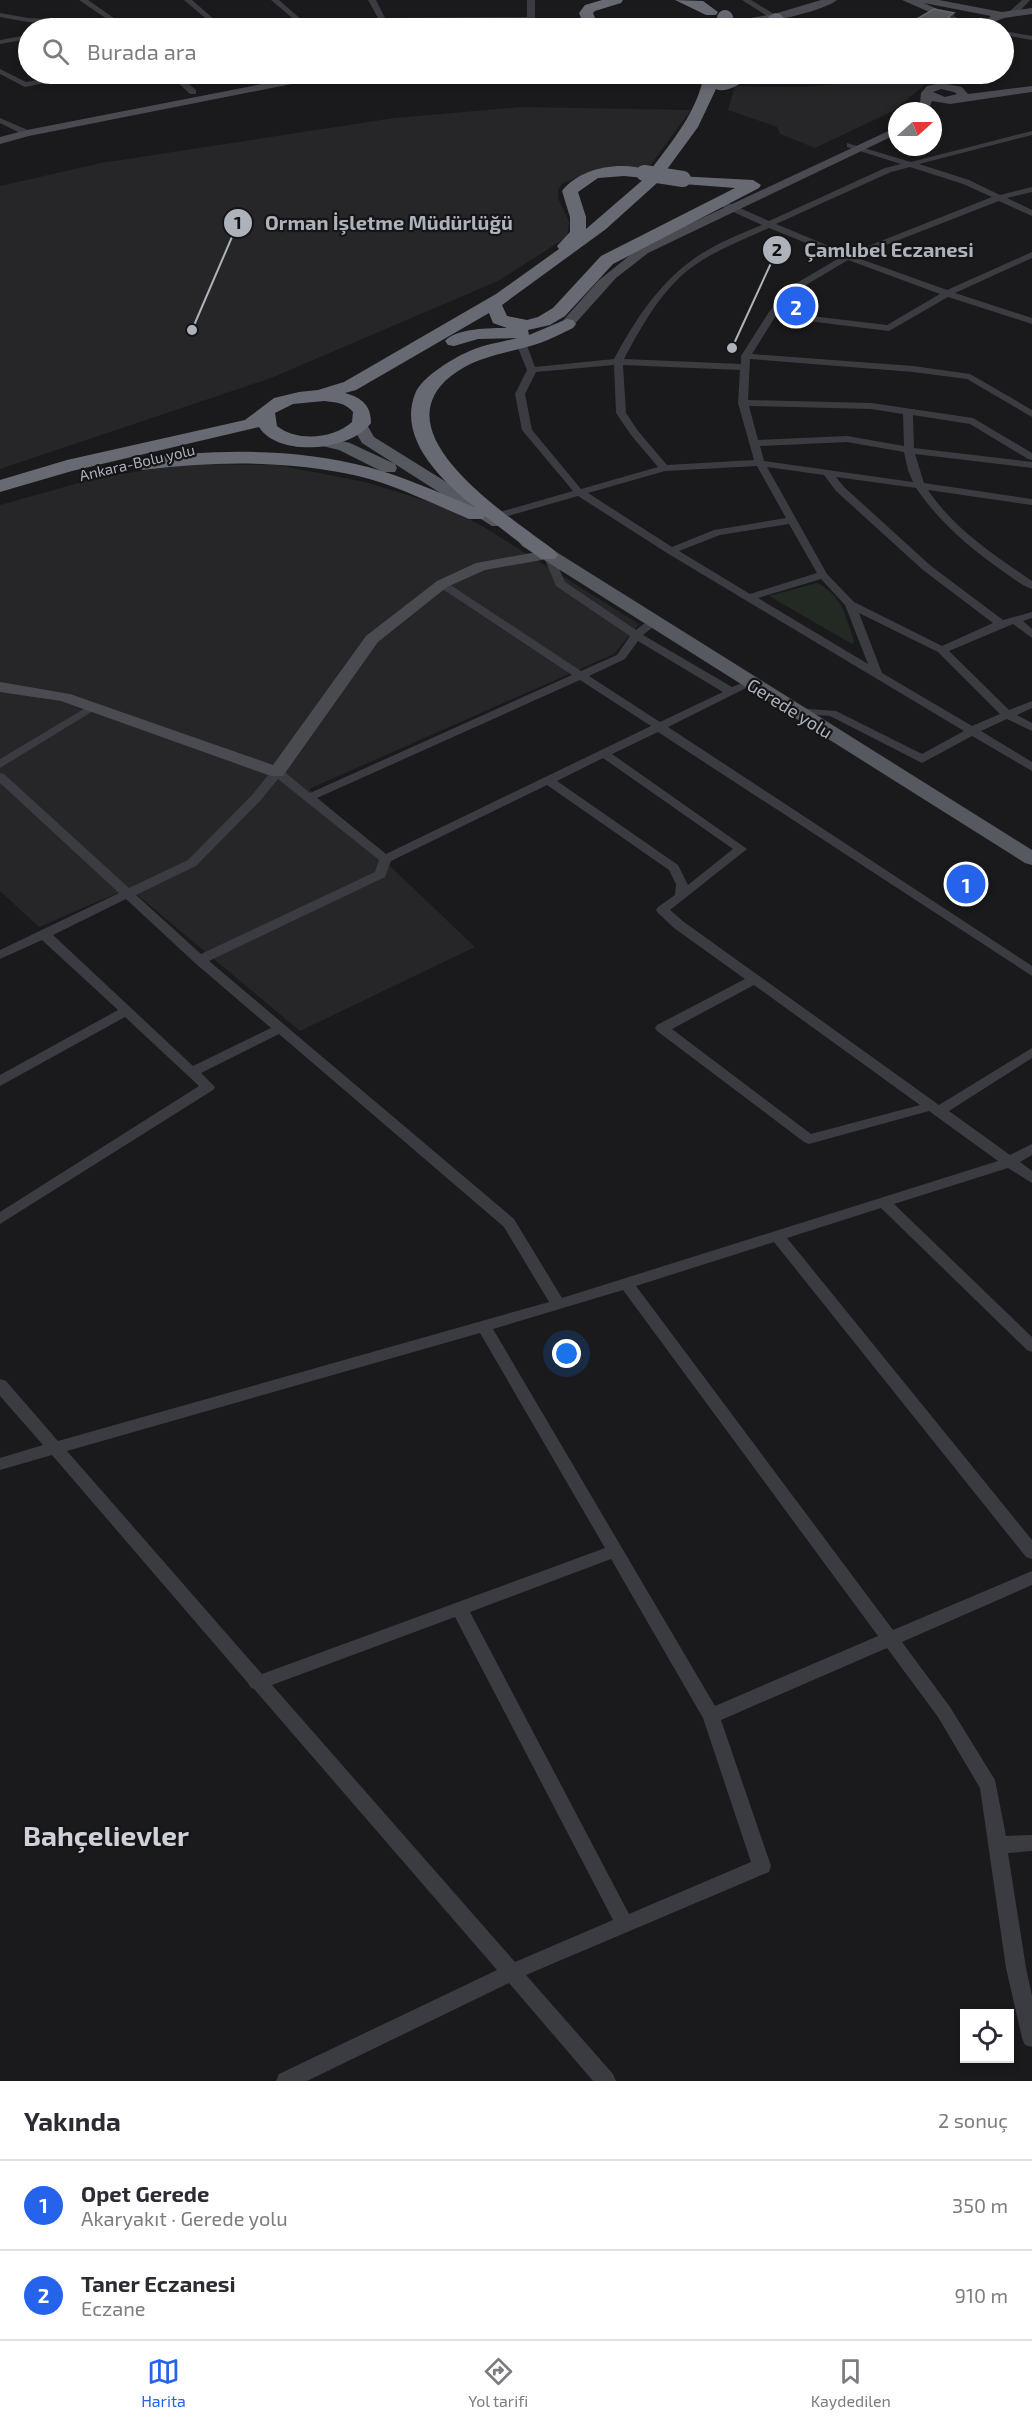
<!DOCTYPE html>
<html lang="tr">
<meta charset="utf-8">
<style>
body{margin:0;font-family:"Exo 2",sans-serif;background:#f2f2f3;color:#2b2b33}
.controls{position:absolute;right:18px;bottom:18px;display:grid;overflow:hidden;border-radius:0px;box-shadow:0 3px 9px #0003}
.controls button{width:54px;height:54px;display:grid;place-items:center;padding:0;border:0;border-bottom:2px solid #e1e1e2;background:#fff;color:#2b2b33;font:30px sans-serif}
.compass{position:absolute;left:888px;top:102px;width:54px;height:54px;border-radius:50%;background:#fff;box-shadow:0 3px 9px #0003;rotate:69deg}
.you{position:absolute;left:567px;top:1354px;width:21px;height:21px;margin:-15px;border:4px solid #fff;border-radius:50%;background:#1a73e8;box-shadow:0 0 0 9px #1a73e833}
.badge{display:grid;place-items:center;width:39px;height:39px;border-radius:50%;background:#2563eb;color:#fff;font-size:20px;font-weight:700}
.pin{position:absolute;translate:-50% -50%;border:3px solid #fff;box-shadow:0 2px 6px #0006}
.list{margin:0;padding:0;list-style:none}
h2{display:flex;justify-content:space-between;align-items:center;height:78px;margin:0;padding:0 24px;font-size:26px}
h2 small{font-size:20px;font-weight:400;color:#7c7c81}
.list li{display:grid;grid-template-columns:39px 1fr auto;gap:18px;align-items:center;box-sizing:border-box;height:90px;padding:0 24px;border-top:2px solid #e1e1e2}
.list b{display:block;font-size:22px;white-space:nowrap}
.list p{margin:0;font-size:20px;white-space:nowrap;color:#7c7c81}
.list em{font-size:20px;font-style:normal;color:#7c7c81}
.icon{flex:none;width:33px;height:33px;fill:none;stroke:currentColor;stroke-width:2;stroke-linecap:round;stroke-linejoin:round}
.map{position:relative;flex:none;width:1032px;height:2081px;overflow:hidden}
.search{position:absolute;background:#fff;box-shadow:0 3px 9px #0003;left:18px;right:18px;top:18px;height:66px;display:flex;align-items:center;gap:15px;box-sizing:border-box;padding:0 21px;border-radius:33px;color:#7c7c81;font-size:22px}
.sheet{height:258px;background:#fff}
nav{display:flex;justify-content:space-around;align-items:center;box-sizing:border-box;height:84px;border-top:2px solid #e1e1e2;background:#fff;font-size:16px;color:#7c7c81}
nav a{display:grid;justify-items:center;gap:3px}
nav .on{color:#2563eb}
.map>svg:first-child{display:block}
</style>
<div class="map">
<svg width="1032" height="2081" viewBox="0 0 1032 2081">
<rect width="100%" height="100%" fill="#1a1a1c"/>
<path fill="#262629" d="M908,74H929L922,87L893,111L815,148L780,134L777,127L728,110L735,86L801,87L859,82Z
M522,107L691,110L646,171H592L562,184L558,190V198L569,222L567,237L498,281L271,378L0,469V186L101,163L394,118Z
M188,464L278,465L365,482L443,506L482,526L639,624L614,654L309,789L475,947L300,1031L129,888L39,927L0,891V505L100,477Z"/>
<path fill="#222a23" d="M817,583C842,595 846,617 854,641L852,644L769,596Z"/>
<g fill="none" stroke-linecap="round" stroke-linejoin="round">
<path fill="#3b3c41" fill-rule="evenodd" d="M79,0H88L121,23L117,25L28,22L0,17V13L28,18L110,21Z
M184,0H192L224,28H217Z
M271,0H279L311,28H304Z
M368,0H376L385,18L527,17V0H535V19L539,28H532L528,21L382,22L328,28L331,26L378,18Z
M742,0H751L779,17L772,19Z
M1022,0H1030L1016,15H1010V11Z
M972,25L983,26L984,28H969V25Z
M1004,31L1032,36V40L1004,35Z
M28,35V39L0,44V40Z
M0,69L26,82L77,74H91L25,87L0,74Z
M169,74H177L196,90V94H190Z
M0,118L30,131L31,133L24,135L0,123Z
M1032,131V135L919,164L969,180L1000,195L1032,187V192L1007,198L1032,210V216L999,201L855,257L947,290L1032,252V258L955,293L1032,318V324L948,297L889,331L775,317L752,354L913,366L970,374L1032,410V417L967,379L913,372L750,359L748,400L871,403L973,418L1032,453V460L1028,459L970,424L913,415L914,448L1032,462V468L915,454L924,483L1032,499V505L928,490C954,529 994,555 1032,581V589C1022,586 1013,578 1004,572C970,548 940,523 916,488L836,477L844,487L931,566L1003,620L1032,612V618L1023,621L1032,629V638L1013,624L949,651L1009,710L1032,701V708L1017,715L1032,723V731L1007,719L981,731L1032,762V771L972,736L922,763L830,716L791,713V709L795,708L836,711L922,754L964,731L667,553L578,496L494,520H486V516L573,491L522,430L515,394L527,370L516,343L518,341L526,343L535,367L614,359C638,315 665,273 711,248C727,239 745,232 762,225L718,205V201H724L769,221L885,168L901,164L847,147V143L911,162ZM910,167L963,184L992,197L848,254L776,224L891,172ZM769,228L841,257L790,287L769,312L741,356V364L624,359C639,331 655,301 679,278C704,254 738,242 769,228ZM848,260L940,294L887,325L778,312L796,291ZM614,365L616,413L631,435L658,467L581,489L532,430L525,394L536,372ZM623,365L740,370L738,403L754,460L667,465L638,431L626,413ZM749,406L871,409L903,414L904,446L847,436L758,440ZM847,442L904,452L908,470L913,482L764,461L760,446ZM757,466L786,518L714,530L672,547L588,493L665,471ZM767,467L824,475L836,491L923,570L993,623L942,646L854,602L827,574ZM789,524L817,573L750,594L679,551L720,535ZM821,579L845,605L868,664L758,598ZM859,613L938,652L1000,714L972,726L882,673Z
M548,552L553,555L565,582L636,630L649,620H657V624L643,635L732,687L750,680L756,683L668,727L1032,966V976L658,732L612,754L747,849L670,910L684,922L939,1105L1032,1048V1058L949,1111L1010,1155L1032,1144V1155L1020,1162L1032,1171V1183L1008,1168L894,1204L1032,1337V1352L1027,1350L881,1208L787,1238L1032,1540V1559L1026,1557L774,1242L636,1286L893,1630L1032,1571V1585L902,1642L950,1707L995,1780L1006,1836L1032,1835V1851L1008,1853L1026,1968L1032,1996V2047L1025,2045L1022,2038L1006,1968L980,1788L938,1717L887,1648L721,1720L771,1866L769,1872L526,1975L613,2074L616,2081H593L509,1983L307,2081H276L279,2074L497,1970L254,1689L251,1688L248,1683L52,1455L0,1470V1458L43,1445L0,1396V1379L6,1381L58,1441L549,1302L504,1227L279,1034L201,1073L215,1087L213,1090L0,1224V1212L199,1086L125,1017L0,1086V1075L118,1010L42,940L0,959V950L119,893L0,783V773L4,774L129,888L188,860L252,795L273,769H281L310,793L572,675L438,586V582H446L581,671L617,655L630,636L556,586L543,555ZM638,641L723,692L660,722L589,676L625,659ZM580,680L651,726L386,854L317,798ZM603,758L733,849L688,885L678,865L557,781ZM278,779L379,860L375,872L201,954L136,895L196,866L260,801ZM547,785L669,870L676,884L675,895L658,907L656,910L658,913L674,928L745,979L657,1025L655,1028L657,1031L804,1142L809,1144L929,1111L998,1161L562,1298L514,1219L209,961L385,877L391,861ZM126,899L195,963L271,1028L193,1066L53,935ZM754,985L920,1105L811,1134L672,1029ZM623,1290L878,1636L715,1706L493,1329ZM480,1333L605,1548L262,1674L67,1451ZM611,1559L703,1718L751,1862L629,1914L470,1612ZM455,1617L613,1920L515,1962L272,1685Z
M94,703L100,706L98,708L0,768V759Z"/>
<path fill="#494b51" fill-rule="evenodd" d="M821,0H837C819,15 727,31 703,28L708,25L774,14Z
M902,0H939L1002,12L1032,8V14L1004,18L991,23L986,20L991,16L924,3L977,27L966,28Z
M313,74H333L327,77L29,136L0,144V137L27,130Z
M941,83L962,87L968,94L1032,86V92L950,104L932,101L929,108L924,111H909L920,104L921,93L927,86ZM941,89L954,92L957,94L945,97L933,92Z
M897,127V134L648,253L616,278L572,327H562L560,324L598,281L640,247Z
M548,550L556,555L553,558L485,570L447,587L378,642L283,776H271L61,701L0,692V682L70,694L273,765L366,636L437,581L476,563Z"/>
<path fill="#575960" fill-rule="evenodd" d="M360,421L366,423L374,437L504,518L507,522L504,526H492L362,443L352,426Z
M320,436L350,443L395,464L397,468L395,472H383L339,450L314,444L312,441L314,438Z
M528,537L534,538L1032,850V865L1025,863L522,546L519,542L522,538Z"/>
<path fill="#676a72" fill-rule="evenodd" d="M602,0H623L621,3L595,11L593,13L599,28H585L579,13L585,5Z
M675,0L703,1L718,12L716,15H706Z
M775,13L780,14L794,28H779L768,17Z
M704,74H718L717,84L735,74H752C745,82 727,94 716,89L698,127L657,183L606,229L502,305L507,316L527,320L538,317L553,308L601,256L735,188L683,184L677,182L675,179L677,176L753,180L761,185L759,188L613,264L565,316L550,325L528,330L529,335L567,319L573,320L576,324L573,328C562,333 551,339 540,343C510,353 477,355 451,376C377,435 514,519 555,551L558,555L555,559H541L485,516L483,519H469C433,504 396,485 358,476C288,460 214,461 143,470L136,468L134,464L136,460L143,458C217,449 296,448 368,467C405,477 440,493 476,508C444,483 397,440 415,394C422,376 455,357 472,350C486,344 503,342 517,338L478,339L454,346L448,345L445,341C456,328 491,328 507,328L493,323L489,313L356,390L345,393C362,398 371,405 371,423C351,451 278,458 259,427L72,471L0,492V480L67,460L245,420L274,398L299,392L318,390L344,382L496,294L559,249L557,246L570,232V217L562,191C580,167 623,160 650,171C672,141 698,111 704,74ZM624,176L645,178L586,229V217L578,192L598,178ZM324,401C335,402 346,403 353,412L352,422C333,439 297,442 277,426L275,413L293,404Z"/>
<path stroke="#676a72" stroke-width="16" d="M725,18L728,26
M644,173L683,179"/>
</g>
<path fill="#4b4d51" d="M954,13L953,26L949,28H908V24Z"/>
<path fill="#333437" d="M954,13L953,26L949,28H935L948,17Z"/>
<path fill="#56585c" stroke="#64666b" stroke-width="1.5" d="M934,9L954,13L948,17L950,18L935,28H927L908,24Z"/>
<g text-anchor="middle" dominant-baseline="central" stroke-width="4.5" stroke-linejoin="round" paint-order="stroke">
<g font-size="15" fill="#adb2bb" stroke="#151517">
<text transform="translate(137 462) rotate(-13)">Ankara-Bolu yolu</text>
</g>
<g font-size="18" fill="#adb2bb" stroke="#151517">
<text transform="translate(790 708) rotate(32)">Gerede yolu</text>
</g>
<g font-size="28" font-weight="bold" fill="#ced1d7" stroke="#151517">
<text x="106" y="1835">Bahçelievler</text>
</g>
</g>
<path fill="none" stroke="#adb2bb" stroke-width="2" d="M192 330L238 223M732 348L777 250"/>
<g fill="#adb2bb" stroke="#151517" stroke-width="2">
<circle cx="192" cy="330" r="6"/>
<circle cx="732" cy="348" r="6"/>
<circle cx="238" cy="223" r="15"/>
<circle cx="777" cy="250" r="15"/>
</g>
<g font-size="18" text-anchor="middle" font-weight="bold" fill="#111">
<text x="238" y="229">1</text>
<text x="777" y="256">2</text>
</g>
<g font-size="20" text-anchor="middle" font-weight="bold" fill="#adb2bb" stroke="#151517" stroke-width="4.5" stroke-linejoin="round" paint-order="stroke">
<text x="389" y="230">Orman İşletme Müdürlüğü</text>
<text x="889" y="257">Çamlıbel Eczanesi</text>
</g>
</svg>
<div class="controls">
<button><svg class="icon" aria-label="locate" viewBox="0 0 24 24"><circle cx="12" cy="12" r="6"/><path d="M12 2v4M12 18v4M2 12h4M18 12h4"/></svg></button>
</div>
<svg class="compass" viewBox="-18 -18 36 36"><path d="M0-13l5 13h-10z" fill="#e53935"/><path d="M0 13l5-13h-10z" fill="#7c7c81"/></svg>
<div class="you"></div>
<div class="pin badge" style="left:966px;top:884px">1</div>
<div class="pin badge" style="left:796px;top:306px">2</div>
<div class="search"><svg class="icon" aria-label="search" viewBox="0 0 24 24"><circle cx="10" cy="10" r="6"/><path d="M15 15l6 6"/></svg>Burada ara</div>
</div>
<section class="sheet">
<h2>Yakında<small>2 sonuç</small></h2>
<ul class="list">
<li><span class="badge">1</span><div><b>Opet Gerede</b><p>Akaryakıt · Gerede yolu</p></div><em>350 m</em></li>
<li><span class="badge">2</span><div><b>Taner Eczanesi</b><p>Eczane</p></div><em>910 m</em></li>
</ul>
</section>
<nav>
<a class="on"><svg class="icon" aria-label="map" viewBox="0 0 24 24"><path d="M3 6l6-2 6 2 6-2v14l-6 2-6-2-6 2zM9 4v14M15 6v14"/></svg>Harita</a>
<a><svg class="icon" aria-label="directions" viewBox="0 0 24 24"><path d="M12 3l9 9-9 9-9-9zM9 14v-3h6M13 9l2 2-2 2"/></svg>Yol tarifi</a>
<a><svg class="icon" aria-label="saved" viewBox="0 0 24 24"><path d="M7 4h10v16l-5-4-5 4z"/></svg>Kaydedilen</a>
</nav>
